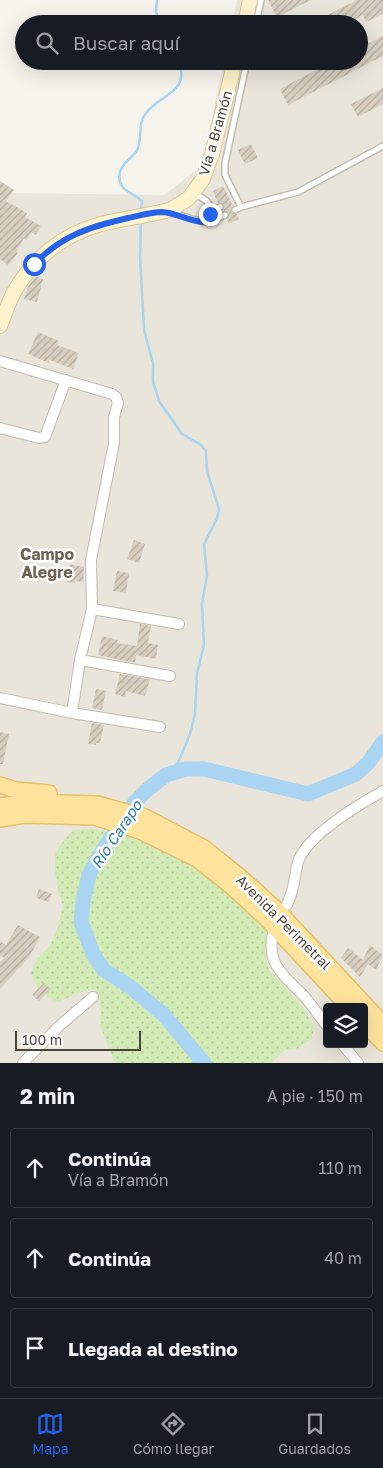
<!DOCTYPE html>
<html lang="es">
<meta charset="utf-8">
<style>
body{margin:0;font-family:"Golos Text",sans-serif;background:#242831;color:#f1f3f6}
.controls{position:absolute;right:15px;bottom:15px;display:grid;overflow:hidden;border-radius:5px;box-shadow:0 5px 20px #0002}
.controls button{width:45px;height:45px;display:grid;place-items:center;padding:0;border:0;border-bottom:1px solid #363941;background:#171b24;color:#f1f3f6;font:25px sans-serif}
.scale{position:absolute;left:15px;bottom:12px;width:126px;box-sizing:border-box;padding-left:5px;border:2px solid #4b4439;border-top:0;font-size:14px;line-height:18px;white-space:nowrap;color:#4b4439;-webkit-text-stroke:4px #fff;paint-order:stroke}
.stop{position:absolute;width:15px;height:15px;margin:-11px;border:4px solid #2563eb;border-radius:50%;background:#fff}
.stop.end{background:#2563eb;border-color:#fff;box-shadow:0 1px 5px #0008}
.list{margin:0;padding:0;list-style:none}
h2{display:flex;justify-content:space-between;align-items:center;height:65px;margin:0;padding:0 20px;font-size:21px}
h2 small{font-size:16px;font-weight:400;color:#9ea1a6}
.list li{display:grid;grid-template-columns:32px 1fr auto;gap:15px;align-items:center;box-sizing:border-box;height:80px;margin:0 10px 10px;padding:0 10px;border:1px solid #363941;border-radius:5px}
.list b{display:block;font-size:19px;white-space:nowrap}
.list p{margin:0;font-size:16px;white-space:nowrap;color:#9ea1a6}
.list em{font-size:16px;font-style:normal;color:#9ea1a6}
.icon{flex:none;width:28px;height:28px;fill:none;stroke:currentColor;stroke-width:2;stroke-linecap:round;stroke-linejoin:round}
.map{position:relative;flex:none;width:383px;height:1063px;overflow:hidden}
.search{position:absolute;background:#171b24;box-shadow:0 5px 20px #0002;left:15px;right:15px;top:15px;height:55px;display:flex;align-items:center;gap:12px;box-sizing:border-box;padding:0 18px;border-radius:28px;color:#9ea1a6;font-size:19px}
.sheet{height:335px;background:#171b24}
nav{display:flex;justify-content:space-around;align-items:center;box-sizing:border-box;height:70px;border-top:1px solid #363941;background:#171b24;font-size:14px;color:#9ea1a6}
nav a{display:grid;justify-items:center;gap:2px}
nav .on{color:#2563eb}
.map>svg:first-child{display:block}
</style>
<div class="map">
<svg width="383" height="1063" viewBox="0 0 383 1063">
<defs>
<pattern id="grass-dots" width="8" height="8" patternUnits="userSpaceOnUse" patternTransform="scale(1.25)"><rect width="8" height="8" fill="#d2eab5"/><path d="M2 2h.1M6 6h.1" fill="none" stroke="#b6ca9c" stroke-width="1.8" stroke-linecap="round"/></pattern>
<pattern id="building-hatch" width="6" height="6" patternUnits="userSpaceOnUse" patternTransform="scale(1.25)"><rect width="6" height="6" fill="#d8cfc1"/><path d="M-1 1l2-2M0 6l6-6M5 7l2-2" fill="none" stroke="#b1aa9e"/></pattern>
</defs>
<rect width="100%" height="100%" fill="#f6f3ec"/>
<path fill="#eae5da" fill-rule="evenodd" d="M237,0H383V1063H0V193L164,195L202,166L224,61H359V24H232ZM327,1007H364V1044H327Z"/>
<path fill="url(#grass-dots)" d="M94,829L148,841L180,854L270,924L265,951L269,971L281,982L304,1009L314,1028L312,1038L299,1048L283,1051L271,1063H117L114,1061L100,1025L101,1015L99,993L92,989L73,995L59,1002C44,998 36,987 31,973L36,960L49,947L59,925L63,905L59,894L55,873V854L64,840L74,830Z"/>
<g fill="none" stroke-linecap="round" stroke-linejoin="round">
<path stroke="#a9d4f2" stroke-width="2.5" d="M157,0L156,11L159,24
M141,211L142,201C135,194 122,191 120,182C116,166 130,161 137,150C143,138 137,124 146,113C162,93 190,93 179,61
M141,221L140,256L144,330L153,363V382L159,401L182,434L200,444L206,451L207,471L219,509L217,519L208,536L204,545L207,575L202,604L204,645L197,673L195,714L190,734L178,763L166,775"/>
<path stroke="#a9d4f2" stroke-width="15" d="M204,1063L164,1015L129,986L104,970L93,954L81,922L83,901L89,875L101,853L135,802L148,789L166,775L186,769H204L308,794L356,774L368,763L383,742"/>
</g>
<path fill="url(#building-hatch)" d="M268,0H311L277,17Z
M357,0H383V14L366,22L363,15L346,24H310Z
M383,36V56L288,105L280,89L333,61H359V48Z
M383,88V104L358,117L351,104Z
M251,144L258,158L245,164L238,150Z
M0,181L14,190L6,201L27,213L25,217L41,226L36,235L31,232L27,240L24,238L16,252L18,253L8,265L0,259Z
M223,186L233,206L231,209V212L237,214L239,219L229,224L227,219L229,216V213L226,211H223L224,205L218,203L213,191Z
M35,276L43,279L37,302L24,299L28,287Z
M38,332L59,341L57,345L79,353L73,369L50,360L49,363L28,354Z
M134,540L145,544L139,563L127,559Z
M70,564L84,567L83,582L75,581V583L66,582Z
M117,571L129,573L126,593L113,591Z
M140,624L151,626L148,643L158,645L156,659L136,655L135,663L98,655L102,636L118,640L117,643L137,646Z
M120,674L150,679L145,696L126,691L125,697L115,694Z
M96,689L106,691L102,710L92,708Z
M92,723L104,725L100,743H96V745L88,744Z
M0,732L9,734L3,764H0Z
M39,889L52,894L49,902L36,898Z
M18,925L40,937L29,957L0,989V962L4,958L0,955V941L6,945Z
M370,945L383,955L376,970L363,960Z
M348,948L368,964L360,977L341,958Z
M44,983L51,989L39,1001L32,995Z"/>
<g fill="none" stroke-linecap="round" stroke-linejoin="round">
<defs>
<path id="lane" d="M256,24L261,0
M194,195C204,197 210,202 212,212
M241,207L298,192L383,146
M235,210L241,207L225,175V163L247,61
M171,213C196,218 199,227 225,215
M203,222L210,214L220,207"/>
<path id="street" d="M0,361L112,394L116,397L118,403L114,417V443L91,560L92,609L80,660L72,713
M0,428L39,438L45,437L66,380
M92,609L179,624
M80,660L170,676
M0,698L72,713L160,727
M287,905C290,897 293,890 294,882C296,874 296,867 299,859C311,833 358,805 383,791
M273,933C266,964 284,976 303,995C312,1005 319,1016 327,1026
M342,1044L358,1063
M23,1063L58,1027L93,997"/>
<path id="secondary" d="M245,24L250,0
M0,326C4,316 8,304 13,294C31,260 63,234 101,224C124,218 149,216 172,209L189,198L203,179L212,154L235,61"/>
<path id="primary" d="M0,785L16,790L49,793
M0,806L25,802L97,804L145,817L204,848L239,876L277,910L383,1024
M0,819L25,815L94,817L140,831L197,859L231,886L267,919L349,1007
M364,1024L383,1043"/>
</defs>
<use href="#lane" stroke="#c2bbae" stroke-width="8"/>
<use href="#street" stroke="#c2bbae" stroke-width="12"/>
<use href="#secondary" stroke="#d6c79b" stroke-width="16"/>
<use href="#primary" stroke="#e6c16a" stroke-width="18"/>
<use href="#lane" stroke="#fff" stroke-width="5"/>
<use href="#street" stroke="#fff" stroke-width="10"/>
<use href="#secondary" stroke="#fff3cd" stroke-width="14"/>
<use href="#primary" stroke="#ffe39c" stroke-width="15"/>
</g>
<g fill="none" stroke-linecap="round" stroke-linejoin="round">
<path stroke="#2563eb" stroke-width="6" d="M34,264C63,235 89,227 128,218C139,216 151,212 162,212C177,213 189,221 203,222L210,214"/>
</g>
<g text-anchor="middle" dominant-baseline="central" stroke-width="5" stroke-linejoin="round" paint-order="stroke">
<g font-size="14" fill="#4b4439" stroke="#fff">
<text transform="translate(215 133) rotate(-74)">Vía a Bramón</text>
<text transform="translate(284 922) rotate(45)">Avenida Perimetral</text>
</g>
<g font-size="15" font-style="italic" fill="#2e7ab2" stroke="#fff">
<text transform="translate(116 834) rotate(-56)">Río Carapo</text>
</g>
<g font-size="16" font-weight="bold" fill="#6e6250" stroke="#fff">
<text x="47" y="554">Campo<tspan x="47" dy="18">Alegre</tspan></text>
</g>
</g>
</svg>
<div class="controls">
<button><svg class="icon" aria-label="layers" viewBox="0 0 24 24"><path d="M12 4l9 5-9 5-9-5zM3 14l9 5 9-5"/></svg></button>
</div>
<div class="scale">100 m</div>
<div class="stop" style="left:34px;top:264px"></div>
<div class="stop end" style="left:210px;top:214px"></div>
<div class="search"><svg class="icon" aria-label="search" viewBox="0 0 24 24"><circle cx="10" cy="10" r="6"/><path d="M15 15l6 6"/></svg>Buscar aquí</div>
</div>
<section class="sheet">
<h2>2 min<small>A pie · 150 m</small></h2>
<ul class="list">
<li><svg class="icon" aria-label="ahead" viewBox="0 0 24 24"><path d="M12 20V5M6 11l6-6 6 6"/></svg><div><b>Continúa</b><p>Vía a Bramón</p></div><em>110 m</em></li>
<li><svg class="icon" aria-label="ahead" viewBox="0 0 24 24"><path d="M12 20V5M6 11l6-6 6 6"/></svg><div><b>Continúa</b></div><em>40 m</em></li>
<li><svg class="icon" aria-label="arrive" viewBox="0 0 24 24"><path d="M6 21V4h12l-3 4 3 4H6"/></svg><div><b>Llegada al destino</b></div></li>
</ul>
</section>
<nav>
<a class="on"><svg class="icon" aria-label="map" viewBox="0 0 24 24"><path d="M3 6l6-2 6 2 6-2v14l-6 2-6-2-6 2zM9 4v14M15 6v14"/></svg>Mapa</a>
<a><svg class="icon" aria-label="directions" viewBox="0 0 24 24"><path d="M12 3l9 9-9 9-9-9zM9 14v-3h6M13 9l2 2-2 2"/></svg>Cómo llegar</a>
<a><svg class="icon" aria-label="saved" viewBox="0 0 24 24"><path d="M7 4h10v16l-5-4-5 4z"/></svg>Guardados</a>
</nav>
